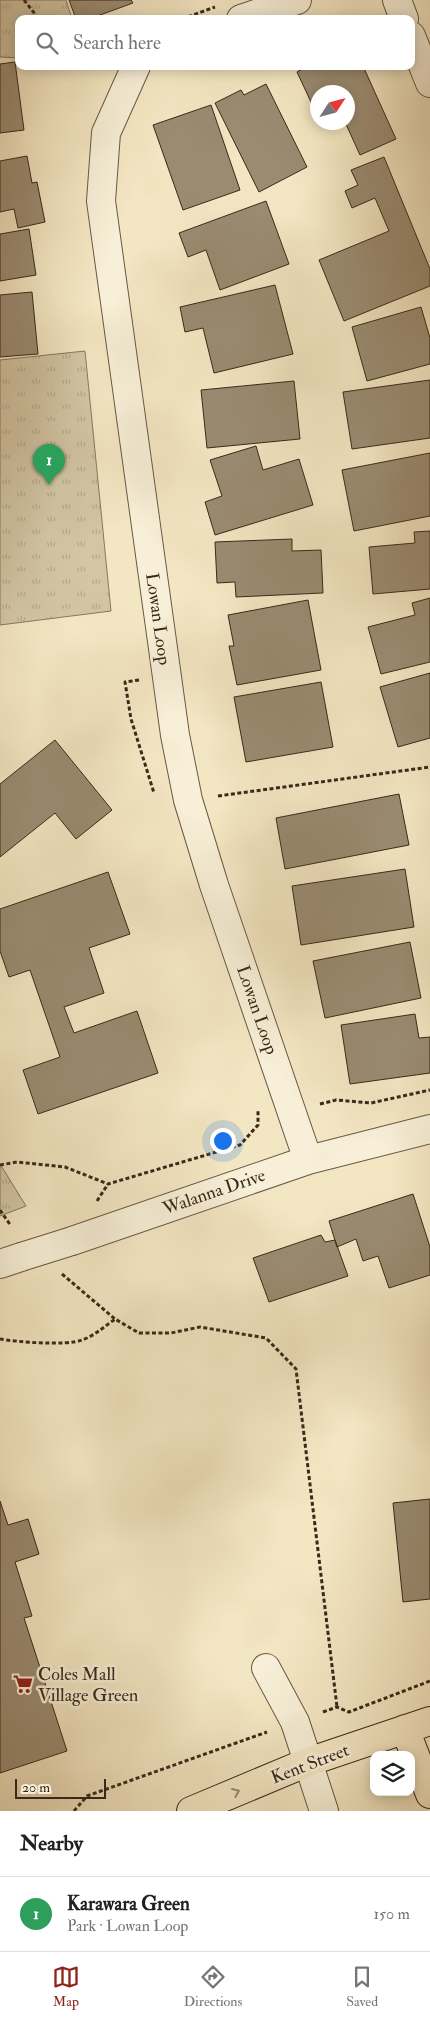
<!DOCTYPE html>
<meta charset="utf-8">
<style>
body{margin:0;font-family:"IM FELL Double Pica",serif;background:#f6f6f6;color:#202124}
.controls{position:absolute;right:15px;bottom:15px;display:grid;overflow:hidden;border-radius:10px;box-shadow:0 2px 12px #0003}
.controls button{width:45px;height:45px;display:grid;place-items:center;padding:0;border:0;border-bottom:1px solid #e0e0e0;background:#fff;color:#202124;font:25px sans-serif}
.compass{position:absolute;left:310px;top:85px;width:45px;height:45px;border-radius:50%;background:#fff;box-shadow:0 2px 12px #0003;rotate:54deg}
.scale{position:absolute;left:15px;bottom:12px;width:91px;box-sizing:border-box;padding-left:5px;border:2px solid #39291a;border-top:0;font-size:14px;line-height:18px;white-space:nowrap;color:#39291a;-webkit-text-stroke:4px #f7efd7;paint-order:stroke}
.you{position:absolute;left:222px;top:1140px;width:18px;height:18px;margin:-12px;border:4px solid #fff;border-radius:50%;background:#1a73e8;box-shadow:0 0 0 8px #1a73e833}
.badge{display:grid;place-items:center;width:32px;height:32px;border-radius:50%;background:#8f2418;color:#fff;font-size:16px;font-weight:700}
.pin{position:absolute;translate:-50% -41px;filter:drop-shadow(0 1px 2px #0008)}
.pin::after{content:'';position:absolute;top:26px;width:18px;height:15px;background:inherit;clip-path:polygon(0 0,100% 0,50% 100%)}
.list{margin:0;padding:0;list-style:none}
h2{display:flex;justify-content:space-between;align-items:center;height:65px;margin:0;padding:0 20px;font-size:21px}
h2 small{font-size:16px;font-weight:400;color:#757577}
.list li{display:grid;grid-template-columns:32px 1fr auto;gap:15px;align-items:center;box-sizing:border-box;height:75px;padding:0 20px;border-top:1px solid #e0e0e0}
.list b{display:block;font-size:19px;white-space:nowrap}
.list p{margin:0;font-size:16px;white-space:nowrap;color:#757577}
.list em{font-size:16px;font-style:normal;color:#757577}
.icon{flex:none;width:28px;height:28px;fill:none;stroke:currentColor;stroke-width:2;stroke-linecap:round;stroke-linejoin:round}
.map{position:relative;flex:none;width:430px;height:1811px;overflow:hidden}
.search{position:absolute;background:#fff;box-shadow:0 2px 12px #0003;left:15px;right:15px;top:15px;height:55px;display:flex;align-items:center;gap:12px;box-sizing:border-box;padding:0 18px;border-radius:10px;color:#757577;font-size:19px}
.sheet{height:140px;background:#fff}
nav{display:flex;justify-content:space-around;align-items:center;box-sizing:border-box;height:70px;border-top:1px solid #e0e0e0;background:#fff;font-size:14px;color:#757577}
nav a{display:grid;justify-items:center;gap:2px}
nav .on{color:#8f2418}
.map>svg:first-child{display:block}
</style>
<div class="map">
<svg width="430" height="1811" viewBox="0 0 430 1811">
<defs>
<pattern id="grass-tufts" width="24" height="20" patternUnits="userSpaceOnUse" patternTransform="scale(1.25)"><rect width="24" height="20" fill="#d3c6a5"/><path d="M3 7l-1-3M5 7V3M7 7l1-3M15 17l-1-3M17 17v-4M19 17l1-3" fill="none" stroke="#b6aa8d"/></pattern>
</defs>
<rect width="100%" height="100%" fill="#f3e6c2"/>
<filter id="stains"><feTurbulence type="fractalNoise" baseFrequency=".004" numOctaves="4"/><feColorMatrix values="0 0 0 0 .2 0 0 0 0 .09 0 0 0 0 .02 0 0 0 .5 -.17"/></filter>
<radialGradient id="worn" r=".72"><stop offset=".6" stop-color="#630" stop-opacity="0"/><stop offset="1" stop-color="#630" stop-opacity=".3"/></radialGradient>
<path fill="url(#grass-tufts)" stroke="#867860" d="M0,0H66L72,19H19V58L0,57Z
M85,351L111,611L0,625V360Z
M0,1164L26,1206L0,1216Z"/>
<path fill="#9a8b71" stroke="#39291a" d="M69,0H131L133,3L89,19H76Z
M15,62L24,130L0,133V64Z
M308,66H363L396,139L360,155L345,122H348V92H318V117L297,72Z
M266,84L307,167L259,192L215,103L241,90L244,95Z
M211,105L240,190L183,210L153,125Z
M27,156L32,183L37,182L45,222L18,228L14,209L0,212V161Z
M384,157L430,269V286L344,321L319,260L389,231L375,198L352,208L345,191L358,185L351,170Z
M266,201L289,264L220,290L206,250L188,257L179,233Z
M29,229L36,275L0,281V234Z
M275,285L293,354L214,373L203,328L185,332L180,307Z
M32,292L38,354L0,357V295Z
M421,307L430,338V364L367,381L352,327Z
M430,380V438L352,449L343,392Z
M294,381L300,439L207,448L201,390Z
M256,446L263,470L299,459L313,505L215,535L205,502L222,496L210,460Z
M430,453V516L354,531L342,470Z
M430,531V589L373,594L369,547L415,543L414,532Z
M292,539V551L321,550L323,593L236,597L235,582L217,583L215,542Z
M430,598V662L381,674L368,627L415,615L412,603Z
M308,600L321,670L237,685L229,646H234L228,615Z
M430,673V738L398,747L380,687Z
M321,682L333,747L246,762L234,697Z
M55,740L112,810L76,839L55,813L0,857V784Z
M399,794L409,845L285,869L276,818Z
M405,869L414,927L301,945L292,886Z
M108,872L130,934L89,948L104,993L64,1007L74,1033L137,1011L158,1073L38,1114L23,1070L60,1057L30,970L9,977L0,951V909Z
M410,942L421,998L325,1018L313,961Z
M415,1014L419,1038L430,1037V1073L350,1084L341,1025Z
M413,1194L430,1247V1275L389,1288L378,1256L363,1261L356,1239L337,1247L329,1221Z
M321,1235L325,1242L335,1240L348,1276L269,1302L253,1258Z
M430,1499V1599L403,1602L393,1503Z
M0,1501L8,1525L28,1519L39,1554L15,1562L32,1616L24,1618L67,1751L0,1773Z"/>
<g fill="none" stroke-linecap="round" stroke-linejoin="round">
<defs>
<path id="minor" d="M397,0L404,19
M241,19L297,0
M411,36L430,83
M136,66L106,133L101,201L175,735L188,800L214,885L308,1160
M72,1241L308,1160L430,1129
M0,1264L21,1257
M266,1668L295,1722L324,1811"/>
<path id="major" d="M405,1729L430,1794
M191,1811L308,1762L430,1721"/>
</defs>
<use href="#minor" stroke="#685844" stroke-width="30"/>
<use href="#major" stroke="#39291a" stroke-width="30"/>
<path stroke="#39291a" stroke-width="3" stroke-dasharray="4 2.5" stroke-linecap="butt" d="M24,0L39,19
M182,19L215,7
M139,680L125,682L131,719L154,793
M218,796L430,767
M320,1104L336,1100L371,1103L430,1090
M0,1165L17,1162L65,1167L108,1184L240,1145L258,1125V1109
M97,1201L108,1184
M0,1210L11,1226
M62,1274L115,1319
M0,1339C18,1342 66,1346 82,1340C94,1336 104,1327 115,1319L139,1333H171L200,1327L266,1338L296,1369L337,1707
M323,1712L337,1707L349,1712L430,1681
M74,1811L87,1796L267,1732"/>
<use href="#minor" stroke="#f7efd7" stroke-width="28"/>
<use href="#major" stroke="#f3e6c2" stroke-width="28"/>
<defs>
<path id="minor-bridge" d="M21,1257L72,1241"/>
</defs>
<use href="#minor-bridge" stroke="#685844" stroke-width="30" stroke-linecap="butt"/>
<use href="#minor-bridge" stroke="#f7efd7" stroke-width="28"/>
</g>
<defs><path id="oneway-chevron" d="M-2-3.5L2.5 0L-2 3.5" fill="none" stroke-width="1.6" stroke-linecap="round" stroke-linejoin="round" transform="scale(1.25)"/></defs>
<use stroke="#96886e" href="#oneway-chevron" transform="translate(236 1792) rotate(-23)"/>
<defs>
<symbol id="supermarket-bare" viewBox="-9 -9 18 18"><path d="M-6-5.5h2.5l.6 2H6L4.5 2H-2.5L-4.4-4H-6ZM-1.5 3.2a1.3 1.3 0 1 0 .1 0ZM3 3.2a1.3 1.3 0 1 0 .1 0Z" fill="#8f2418" stroke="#f7efd7" stroke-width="2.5" paint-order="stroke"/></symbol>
</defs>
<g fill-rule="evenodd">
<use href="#supermarket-bare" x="9" y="1670" width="28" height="28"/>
</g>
<g text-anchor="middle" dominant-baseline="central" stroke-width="5" stroke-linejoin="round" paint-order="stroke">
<g font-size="18" fill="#39291a" stroke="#f7efd7">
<text transform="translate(158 619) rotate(82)">Lowan Loop</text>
<text transform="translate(257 1010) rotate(71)">Lowan Loop</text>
<text transform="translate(214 1192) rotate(-19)">Walanna Drive</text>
<text transform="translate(310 1764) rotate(-21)">Kent Street</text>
</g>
<g font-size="18" fill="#39291a" stroke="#f7efd7" text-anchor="start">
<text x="38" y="1674">Coles Mall<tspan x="38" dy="21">Village Green</tspan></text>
</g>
</g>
<rect width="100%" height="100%" filter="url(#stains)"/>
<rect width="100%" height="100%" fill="url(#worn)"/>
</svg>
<div class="controls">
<button><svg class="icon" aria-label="layers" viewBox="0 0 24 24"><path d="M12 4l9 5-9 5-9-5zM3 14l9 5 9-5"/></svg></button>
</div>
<svg class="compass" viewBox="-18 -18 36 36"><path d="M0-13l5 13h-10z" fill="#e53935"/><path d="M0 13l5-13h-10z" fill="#757577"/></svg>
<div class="scale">20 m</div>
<div class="you"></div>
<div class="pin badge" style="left:49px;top:485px;background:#2e9e5b">1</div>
<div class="search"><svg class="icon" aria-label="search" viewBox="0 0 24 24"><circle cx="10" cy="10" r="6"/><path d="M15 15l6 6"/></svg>Search here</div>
</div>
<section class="sheet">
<h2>Nearby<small></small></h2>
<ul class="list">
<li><span class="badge" style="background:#2e9e5b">1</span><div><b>Karawara Green</b><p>Park · Lowan Loop</p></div><em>150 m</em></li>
</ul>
</section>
<nav>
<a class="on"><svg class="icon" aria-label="map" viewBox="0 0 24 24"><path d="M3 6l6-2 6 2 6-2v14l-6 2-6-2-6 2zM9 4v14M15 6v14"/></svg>Map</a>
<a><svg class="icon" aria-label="directions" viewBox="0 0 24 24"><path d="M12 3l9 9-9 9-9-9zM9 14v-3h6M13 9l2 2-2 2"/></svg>Directions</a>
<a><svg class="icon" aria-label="saved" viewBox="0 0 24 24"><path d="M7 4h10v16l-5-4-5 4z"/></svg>Saved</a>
</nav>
